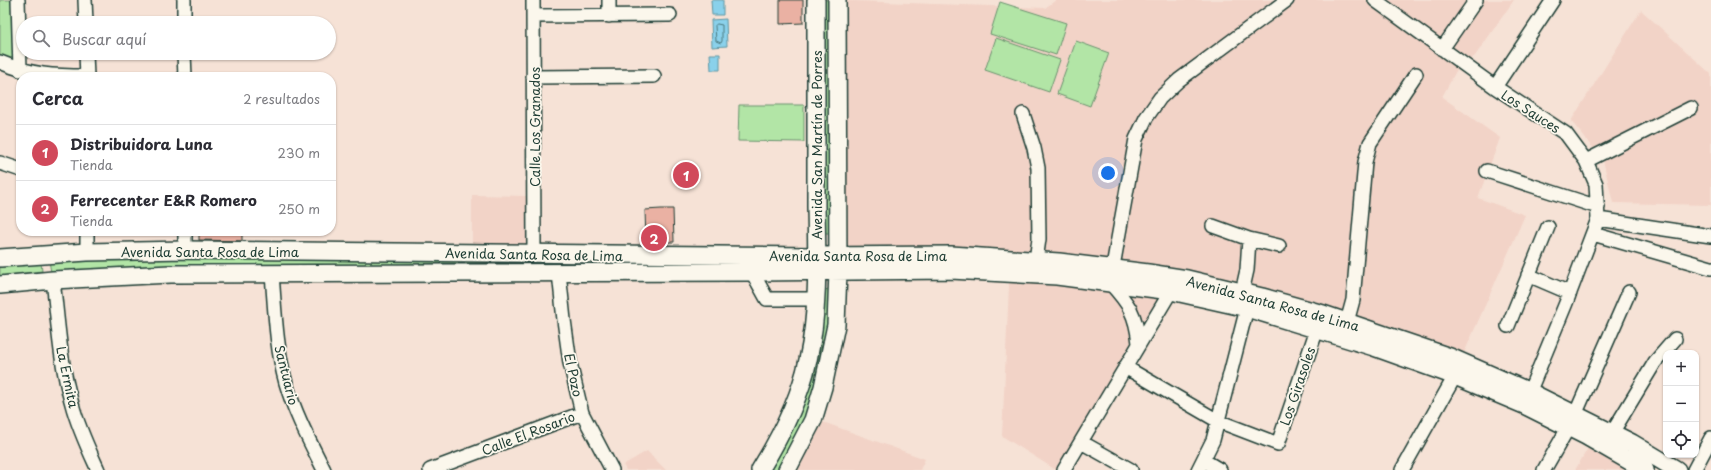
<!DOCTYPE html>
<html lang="es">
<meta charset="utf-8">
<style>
body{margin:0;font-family:"Playpen Sans",sans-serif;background:#f7f7f7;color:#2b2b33}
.controls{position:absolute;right:12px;bottom:12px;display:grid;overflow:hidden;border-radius:8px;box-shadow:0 1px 3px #0004}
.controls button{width:36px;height:36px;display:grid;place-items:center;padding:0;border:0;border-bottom:1px solid #e1e1e2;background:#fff;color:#2b2b33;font:20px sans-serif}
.you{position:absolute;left:1108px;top:173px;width:14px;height:14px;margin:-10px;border:3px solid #fff;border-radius:50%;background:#1a73e8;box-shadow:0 0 0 6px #1a73e833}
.badge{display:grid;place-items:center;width:26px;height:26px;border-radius:50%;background:#d1495b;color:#fff;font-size:13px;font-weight:700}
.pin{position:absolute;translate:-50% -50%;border:2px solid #fff;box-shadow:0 1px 4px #0006}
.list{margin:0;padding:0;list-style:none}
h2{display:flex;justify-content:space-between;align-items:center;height:52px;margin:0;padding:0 16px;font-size:17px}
h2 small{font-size:13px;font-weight:400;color:#7c7c81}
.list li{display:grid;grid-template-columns:26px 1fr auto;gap:12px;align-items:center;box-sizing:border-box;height:56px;padding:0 16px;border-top:1px solid #e1e1e2}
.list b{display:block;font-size:15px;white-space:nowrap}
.list p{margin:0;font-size:13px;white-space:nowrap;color:#7c7c81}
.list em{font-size:13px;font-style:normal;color:#7c7c81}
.icon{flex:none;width:22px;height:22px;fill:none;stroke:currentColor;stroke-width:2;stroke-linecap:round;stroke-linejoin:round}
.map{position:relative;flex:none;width:1711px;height:470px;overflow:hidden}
.search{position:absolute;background:#fff;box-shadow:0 1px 3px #0004;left:16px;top:16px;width:320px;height:44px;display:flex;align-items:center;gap:10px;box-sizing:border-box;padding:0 14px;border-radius:22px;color:#7c7c81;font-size:15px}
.panel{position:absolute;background:#fff;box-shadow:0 1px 3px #0004;left:16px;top:72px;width:320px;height:164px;border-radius:16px}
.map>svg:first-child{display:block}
</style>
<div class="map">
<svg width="1711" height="470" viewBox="0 0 1711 470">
<rect width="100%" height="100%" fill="#f6e2d6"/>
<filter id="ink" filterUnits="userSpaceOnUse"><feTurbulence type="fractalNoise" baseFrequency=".025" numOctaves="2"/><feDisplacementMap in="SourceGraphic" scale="8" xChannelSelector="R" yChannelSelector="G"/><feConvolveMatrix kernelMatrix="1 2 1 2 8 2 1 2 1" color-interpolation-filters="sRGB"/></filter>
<g filter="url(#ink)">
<path fill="#f2d3c7" d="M828,0L1045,8L1056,0H1514L1475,56L1456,71L1442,97L1500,138L1478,198L1525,215L1457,369L1170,283L1059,470H1056L1002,436L1010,265L829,264Z
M1641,10L1711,74V205L1613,203L1603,160L1571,121Z
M472,195L528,196V244H472Z
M805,416L823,422L925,459L920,470H773Z
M1597,433L1661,470H1575Z
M647,451L666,470H626L623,465Z"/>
<path fill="#b2e5a6" stroke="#68916d" d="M0,0H15V63L0,57Z
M822,0H832L835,233H823Z
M1000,2L1066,23L1056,55L990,34Z
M996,38L1060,60L1049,92L985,70Z
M1076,41L1109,53L1090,106L1057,94Z
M739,105H804V142L738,141Z
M129,258L535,259L536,264L183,267L51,272L49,261Z
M41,263L42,271L0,276V267Z
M828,289L835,290L811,414L782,470H767L823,291Z"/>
<path fill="#8ad1eb" stroke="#5f96a2" d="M711,0H723V15H712Z
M726,19L727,46L712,47L711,20Z
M710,54H720V70H711Z"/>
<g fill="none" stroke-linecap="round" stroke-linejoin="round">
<path stroke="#4a787d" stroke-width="1" d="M717,24L722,25V41L721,43L716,41L715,26Z"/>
</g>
<path fill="#eab1a3" stroke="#1f3d34" d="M780,0H803V23L780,24Z
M661,209H673L674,242H646L645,210Z
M199,231H242V241L199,240Z"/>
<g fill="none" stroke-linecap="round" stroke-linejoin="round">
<defs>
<path id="minor" d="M18,0L20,70
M85,0L86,23
M184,0V23
M533,0L534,254
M609,0V16
M1375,0L1495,87L1566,134L1586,161L1596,184L1598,219L1566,303L1526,400
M533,16L670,15
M1442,49L1476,0
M86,53L87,77
M184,53L185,77
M0,62C31,75 54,76 87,76
M533,77L654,76
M1495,87L1553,0
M1023,114L1034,148L1038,168L1039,239L1036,260
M1586,161L1691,108
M0,163L21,170
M1487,171L1598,207
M1598,219L1711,236
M1213,226L1249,239L1247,270L1242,292
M87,231V252
M185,231V250
M1593,234L1711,268
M1249,239L1279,246
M752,272L767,299H815
M559,273L564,320L570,363L582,413L612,470
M272,274C275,311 276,348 286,383C295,414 310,442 324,470
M1528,275L1570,293
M53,280C58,321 60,364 72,404C78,427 88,448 98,470
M1347,322L1353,300L1365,162L1370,143L1416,74
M1508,326L1548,227
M1139,343C1136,314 1129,304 1110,283L1136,139L1146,118L1160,98L1179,80L1287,0
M1125,367L1218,421L1278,444L1317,329
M1575,415L1629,292
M1612,433L1655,362L1675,339
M1081,442L1131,470
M1203,460L1220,470
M430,470L582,413
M1064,470L1171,291
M1198,470L1213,440L1247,308
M1402,470L1455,376
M1544,470L1568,428
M1694,470L1711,438"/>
<path id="major" d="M0,258L87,252L185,250L817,256L951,255L1059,262L1148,273L1187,279L1262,297L1323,314L1450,357L1530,392L1632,443L1677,470
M0,285L53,280L170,274L752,272L951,270L1057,276L1171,291L1247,308L1374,347L1455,376L1524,405L1586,436L1645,470
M760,470C781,436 800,398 808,360C819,310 817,257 816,206C816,137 816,69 816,0
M787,470L813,420L823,387L836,325L838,271L837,0"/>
</defs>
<use href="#minor" stroke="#1f3d34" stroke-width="16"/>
<use href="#major" stroke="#1f3d34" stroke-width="20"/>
<use href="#minor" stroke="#fbf7ec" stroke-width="13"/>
<use href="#major" stroke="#fbf7ec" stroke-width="17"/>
</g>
</g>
<g text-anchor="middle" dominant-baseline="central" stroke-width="3.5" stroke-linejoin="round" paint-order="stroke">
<g font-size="13" fill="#1f3d34" stroke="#fbf7ec">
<text transform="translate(1531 111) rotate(33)">Los Sauces</text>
<text transform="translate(534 127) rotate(-90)">Calle Los Granados</text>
<text transform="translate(816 145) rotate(-90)">Avenida San Martín de Porres</text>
<text x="210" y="251">Avenida Santa Rosa de Lima</text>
<text transform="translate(534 254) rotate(1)">Avenida Santa Rosa de Lima</text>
<text x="858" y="255">Avenida Santa Rosa de Lima</text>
<text transform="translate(1273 303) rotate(15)">Avenida Santa Rosa de Lima</text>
<text transform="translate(287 375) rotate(76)">Santuario</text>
<text transform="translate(574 375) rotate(78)">El Pozo</text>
<text transform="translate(68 377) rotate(78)">La Ermita</text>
<text transform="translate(1297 386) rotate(-71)">Los Girasoles</text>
<text transform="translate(528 433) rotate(-21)">Calle El Rosario</text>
</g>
</g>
</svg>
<div class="controls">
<button>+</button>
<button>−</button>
<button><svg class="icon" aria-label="locate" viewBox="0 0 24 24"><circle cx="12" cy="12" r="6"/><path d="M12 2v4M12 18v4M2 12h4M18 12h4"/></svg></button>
</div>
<div class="you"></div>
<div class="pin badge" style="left:686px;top:175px">1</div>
<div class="pin badge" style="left:654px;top:238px">2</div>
<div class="search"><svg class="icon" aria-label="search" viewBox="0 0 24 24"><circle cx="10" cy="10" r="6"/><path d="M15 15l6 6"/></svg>Buscar aquí</div>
<section class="panel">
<h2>Cerca<small>2 resultados</small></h2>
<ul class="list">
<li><span class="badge">1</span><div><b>Distribuidora Luna</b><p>Tienda</p></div><em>230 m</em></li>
<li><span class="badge">2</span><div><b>Ferrecenter E&amp;R Romero</b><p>Tienda</p></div><em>250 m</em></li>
</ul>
</section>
</div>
